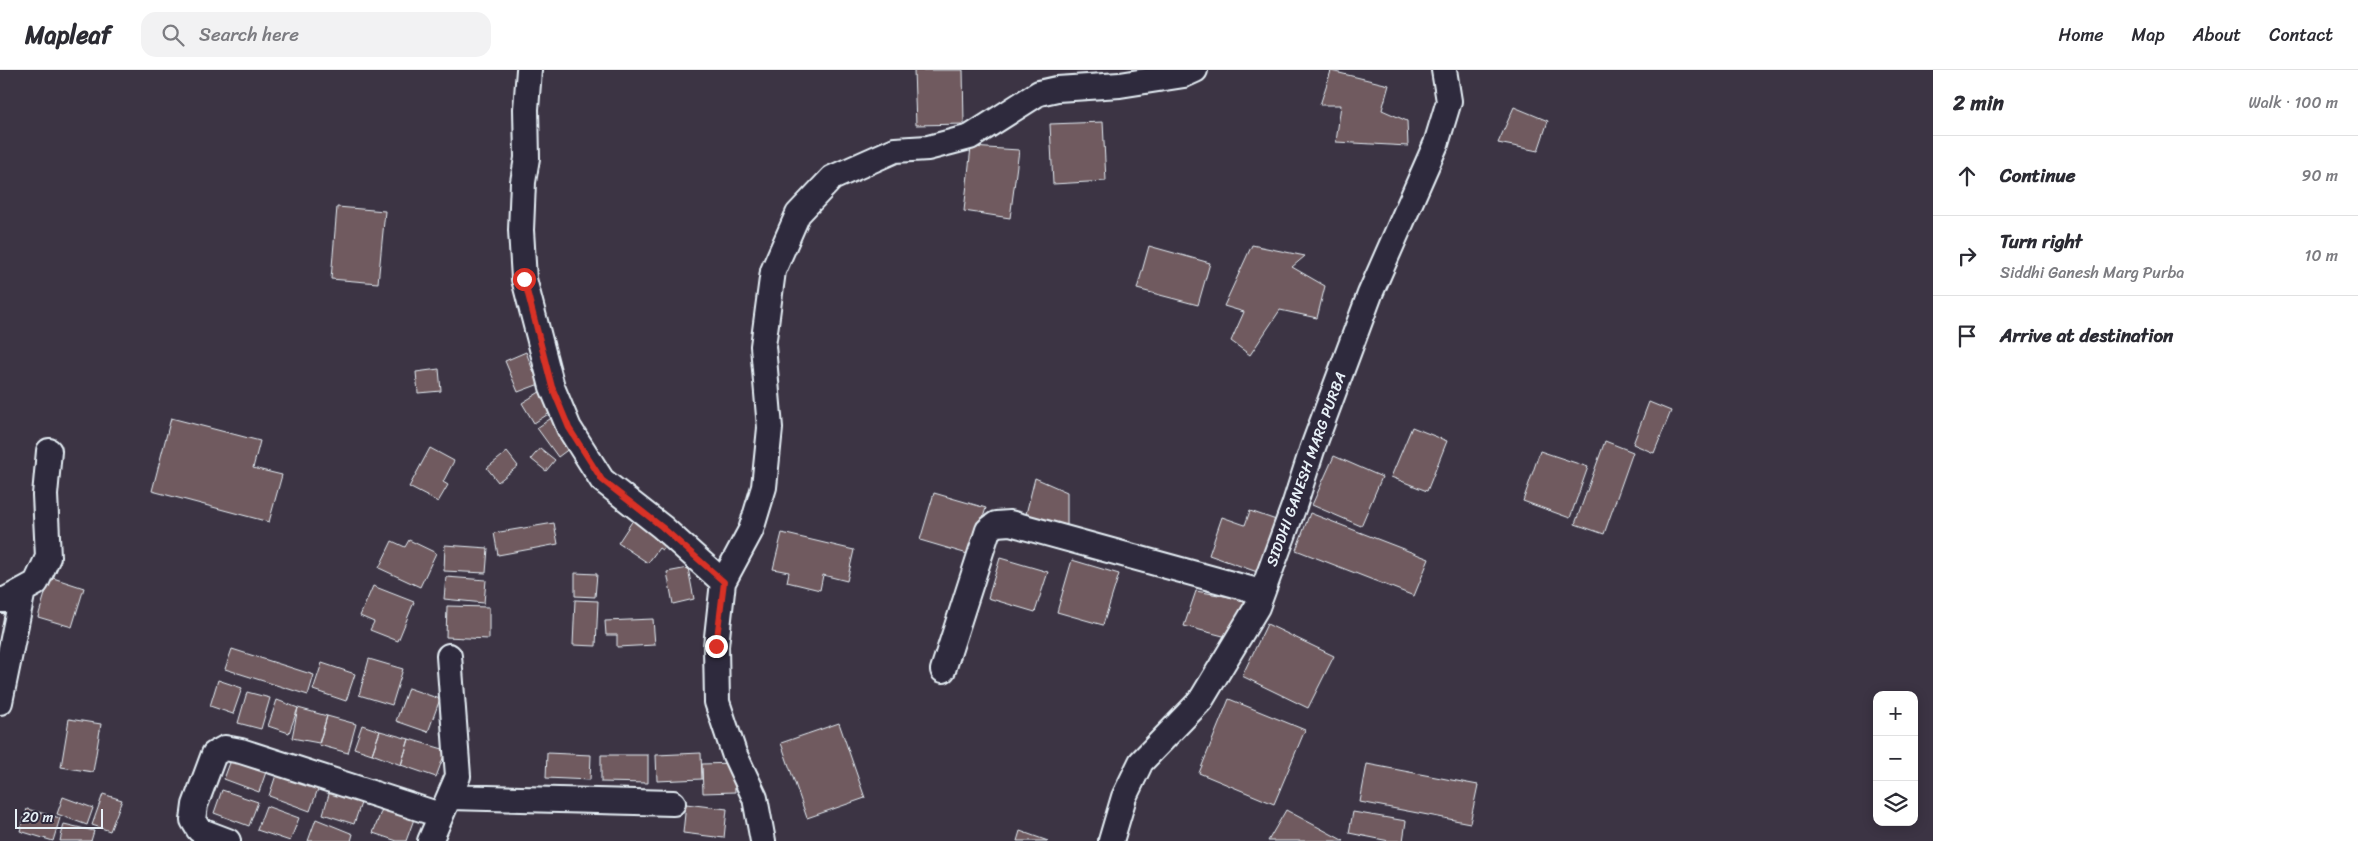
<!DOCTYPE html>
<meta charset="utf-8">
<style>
body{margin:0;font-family:Sriracha,sans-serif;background:#f2f2f3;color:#2b2b33}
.controls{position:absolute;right:15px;bottom:15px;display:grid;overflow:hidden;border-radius:10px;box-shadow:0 2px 12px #0003}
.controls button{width:45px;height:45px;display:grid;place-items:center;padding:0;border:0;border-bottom:1px solid #e1e1e2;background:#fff;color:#2b2b33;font:25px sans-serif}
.scale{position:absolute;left:15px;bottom:12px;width:88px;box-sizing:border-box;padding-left:5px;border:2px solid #e8f1f8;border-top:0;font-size:14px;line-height:18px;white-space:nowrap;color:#e8f1f8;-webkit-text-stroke:4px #2f2a3d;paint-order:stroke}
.stop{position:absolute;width:15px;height:15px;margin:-11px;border:4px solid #d93025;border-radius:50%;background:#fff}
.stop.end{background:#d93025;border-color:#fff;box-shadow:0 1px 5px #0008}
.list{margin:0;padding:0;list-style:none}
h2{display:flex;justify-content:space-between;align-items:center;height:65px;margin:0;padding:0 20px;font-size:21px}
h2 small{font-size:16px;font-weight:400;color:#7c7c81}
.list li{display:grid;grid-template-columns:32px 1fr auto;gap:15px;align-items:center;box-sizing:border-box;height:80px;padding:0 20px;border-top:1px solid #e1e1e2}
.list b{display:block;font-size:19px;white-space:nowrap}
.list p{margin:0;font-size:16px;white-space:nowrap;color:#7c7c81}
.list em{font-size:16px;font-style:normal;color:#7c7c81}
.icon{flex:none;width:28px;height:28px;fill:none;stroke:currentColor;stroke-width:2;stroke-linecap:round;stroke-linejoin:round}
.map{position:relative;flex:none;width:1933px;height:771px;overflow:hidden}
header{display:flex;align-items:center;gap:30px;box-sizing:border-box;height:70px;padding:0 25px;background:#fff;border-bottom:1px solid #e1e1e2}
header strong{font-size:24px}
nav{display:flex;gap:28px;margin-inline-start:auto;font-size:18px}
.search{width:350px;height:45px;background:#f2f2f3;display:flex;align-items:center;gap:12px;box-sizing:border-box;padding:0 18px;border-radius:15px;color:#7c7c81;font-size:19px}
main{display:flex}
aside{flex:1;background:#fff}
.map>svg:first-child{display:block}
</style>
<header>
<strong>Mapleaf</strong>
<div class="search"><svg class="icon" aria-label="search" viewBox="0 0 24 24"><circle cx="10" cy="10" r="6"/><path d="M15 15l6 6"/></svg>Search here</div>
<nav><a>Home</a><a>Map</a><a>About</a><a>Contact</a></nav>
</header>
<main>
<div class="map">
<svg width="1933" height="771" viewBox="0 0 1933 771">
<rect width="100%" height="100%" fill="#3c3444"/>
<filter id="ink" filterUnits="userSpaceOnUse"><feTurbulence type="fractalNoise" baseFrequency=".02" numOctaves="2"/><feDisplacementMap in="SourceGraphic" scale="10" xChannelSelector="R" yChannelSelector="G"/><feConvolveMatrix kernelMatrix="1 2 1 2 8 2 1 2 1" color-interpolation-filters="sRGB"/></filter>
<g filter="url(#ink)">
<path fill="#6f5a5e" stroke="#e8f1f8" d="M914,0H963L964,54L916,55Z
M1331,1L1389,15L1382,40L1407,51L1408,76L1336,72L1341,35H1320Z
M1514,37L1548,51L1538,81L1498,73Z
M1103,52L1106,111L1053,114L1050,54Z
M971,77L1019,80L1010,148L964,141Z
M337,137L385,141L378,213L331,209Z
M1252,175L1305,186L1292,197L1325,216L1317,248L1280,240L1250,285L1231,271L1244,242L1224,236Z
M1149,176L1210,193L1198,235L1137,219Z
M526,282L534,303L540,301L545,312L518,322L505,291Z
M439,299L441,321L418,323L416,302Z
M546,318L558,338L534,353L522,333Z
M1649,332L1671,341L1654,383L1633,374Z
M557,344L578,372L558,387L537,358Z
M171,348L260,371L253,398L282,405L269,452L152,421Z
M1412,357L1447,371L1427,421L1391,407Z
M1605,371L1633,382L1604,464L1575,454Z
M430,378L454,391L443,412L448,415L438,432L409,417Z
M540,378L555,390L546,401L531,389Z
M1540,381L1588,397L1570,448L1523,431Z
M507,382L518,396L498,412L487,398Z
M1334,386L1382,407L1361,456L1312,435Z
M1035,408L1067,422V460L1026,444Z
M934,423L986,438L971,485L920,470Z
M1250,441L1282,452L1263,504L1209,485L1222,447L1245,455Z
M1310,443L1429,489L1414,526L1296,480Z
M635,447L669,469L662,480L659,478L648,493L618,473Z
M554,453L558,474L498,485L494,463Z
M782,463L854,480L847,511L823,505L820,520L787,512L789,502L773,499Z
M409,470L436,483L420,517L379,498L392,471L405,477Z
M445,475L488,478L486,503L444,501Z
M1000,488L1048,502L1035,542L988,528Z
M1072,490L1119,504L1103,555L1057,542Z
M688,498L694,529L673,534L667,502Z
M575,503L597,504L595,527L575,526Z
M50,507L84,518L72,557L38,547Z
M446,507L486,510L484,533L444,529Z
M373,516L414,532L398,571L370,560L374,552L360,546Z
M1196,521L1247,530L1235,569L1184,556Z
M575,530L598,531L596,576L573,575Z
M447,536L489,537V569L446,567Z
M653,549L655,575L617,577V565H606L605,551Z
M1267,554L1334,586L1308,638L1242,606Z
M232,579L314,605L308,625L225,599Z
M369,589L403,599L392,635L359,625Z
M322,593L355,604L346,631L313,620Z
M218,610L242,618L233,644L210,636Z
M408,618L440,629L428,662L396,651Z
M247,622L270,628L261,659L238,653Z
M1229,629L1305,660L1274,734L1199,703Z
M277,630L298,638L289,663L268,656Z
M298,638L327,646L319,673L292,668Z
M327,646L356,654L348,683L319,675Z
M69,649L101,654L93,702L61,697Z
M839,653L865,728L807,748L781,673Z
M362,655L380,661L372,684L354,678Z
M380,661L409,669L401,695L372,684Z
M409,669L446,680L436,707L401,695Z
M547,683L591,685L590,710L546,708Z
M701,683L702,709L657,711L656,685Z
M601,685H648V713L601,712Z
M231,690L266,702L259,722L224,709Z
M734,693L735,722L703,723L702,694Z
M1367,694L1478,715L1470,753L1360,732Z
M277,702L319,716L310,741L269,726Z
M222,720L258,732L249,756L214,743Z
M330,721L362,730L354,754L323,744Z
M103,724L122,730L110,761L92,755Z
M63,727L93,738L87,755L57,744Z
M686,734L727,739L724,768L683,763Z
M266,736L299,748L290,771L257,760Z
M27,739L60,748L53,771L20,761Z
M382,739L414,749L406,771H397L373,763Z
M1286,740L1344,771H1268Z
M1353,742L1406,751L1403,771H1389L1349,763Z
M316,749L353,764L351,771H308Z
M64,754L94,761L91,771H60Z
M1020,761L1048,771H1017Z"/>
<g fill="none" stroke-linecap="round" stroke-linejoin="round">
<defs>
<path id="street" d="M529,0L526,39L527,88L523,112L521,160L524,209L552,317L569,358L602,410L662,457L723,512
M0,530H5L36,513L48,487L45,425L49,381
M943,600L988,460L996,454L1010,453L1261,522
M0,632L23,520
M450,727L673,733
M228,771L199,760L193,750L195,735L214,684L225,678L241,681L440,745
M430,771L458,706L449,586
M763,771L755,728L734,683L717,632L716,576L723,512L751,460L764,417L770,358L763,276L773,201L798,144L832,108L895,80L928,78L970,67L1039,23L1057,19L1120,15L1184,5L1195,0
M1111,771L1124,727L1141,692L1201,630L1257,537L1294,436L1312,380L1370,224L1436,74L1449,31L1444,0"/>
</defs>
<use href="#street" stroke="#e8f1f8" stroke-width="28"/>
<use href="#street" stroke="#2f2a3d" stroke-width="24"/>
</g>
</g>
<g fill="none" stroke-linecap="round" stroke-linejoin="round" filter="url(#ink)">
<path stroke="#d93025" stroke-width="6" d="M524,209L552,317L569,358L602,410L662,457L724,512L716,576"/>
</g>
<g text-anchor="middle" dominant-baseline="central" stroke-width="4" stroke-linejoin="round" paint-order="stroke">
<g font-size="15" fill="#e8f1f8" stroke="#2f2a3d">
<text transform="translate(1306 399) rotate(-70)">SIDDHI GANESH MARG PURBA</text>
</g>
</g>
</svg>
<div class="controls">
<button>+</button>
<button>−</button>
<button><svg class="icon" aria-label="layers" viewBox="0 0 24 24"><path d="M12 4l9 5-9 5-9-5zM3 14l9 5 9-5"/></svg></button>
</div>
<div class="scale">20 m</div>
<div class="stop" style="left:524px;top:209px"></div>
<div class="stop end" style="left:716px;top:576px"></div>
</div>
<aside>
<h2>2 min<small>Walk · 100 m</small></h2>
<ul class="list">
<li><svg class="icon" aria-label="ahead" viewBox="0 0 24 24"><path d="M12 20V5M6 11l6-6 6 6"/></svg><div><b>Continue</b></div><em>90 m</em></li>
<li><svg class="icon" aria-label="right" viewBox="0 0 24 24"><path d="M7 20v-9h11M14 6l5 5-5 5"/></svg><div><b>Turn right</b><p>Siddhi Ganesh Marg Purba</p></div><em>10 m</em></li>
<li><svg class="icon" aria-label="arrive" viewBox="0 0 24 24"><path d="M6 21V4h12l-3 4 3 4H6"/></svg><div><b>Arrive at destination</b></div></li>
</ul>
</aside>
</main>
